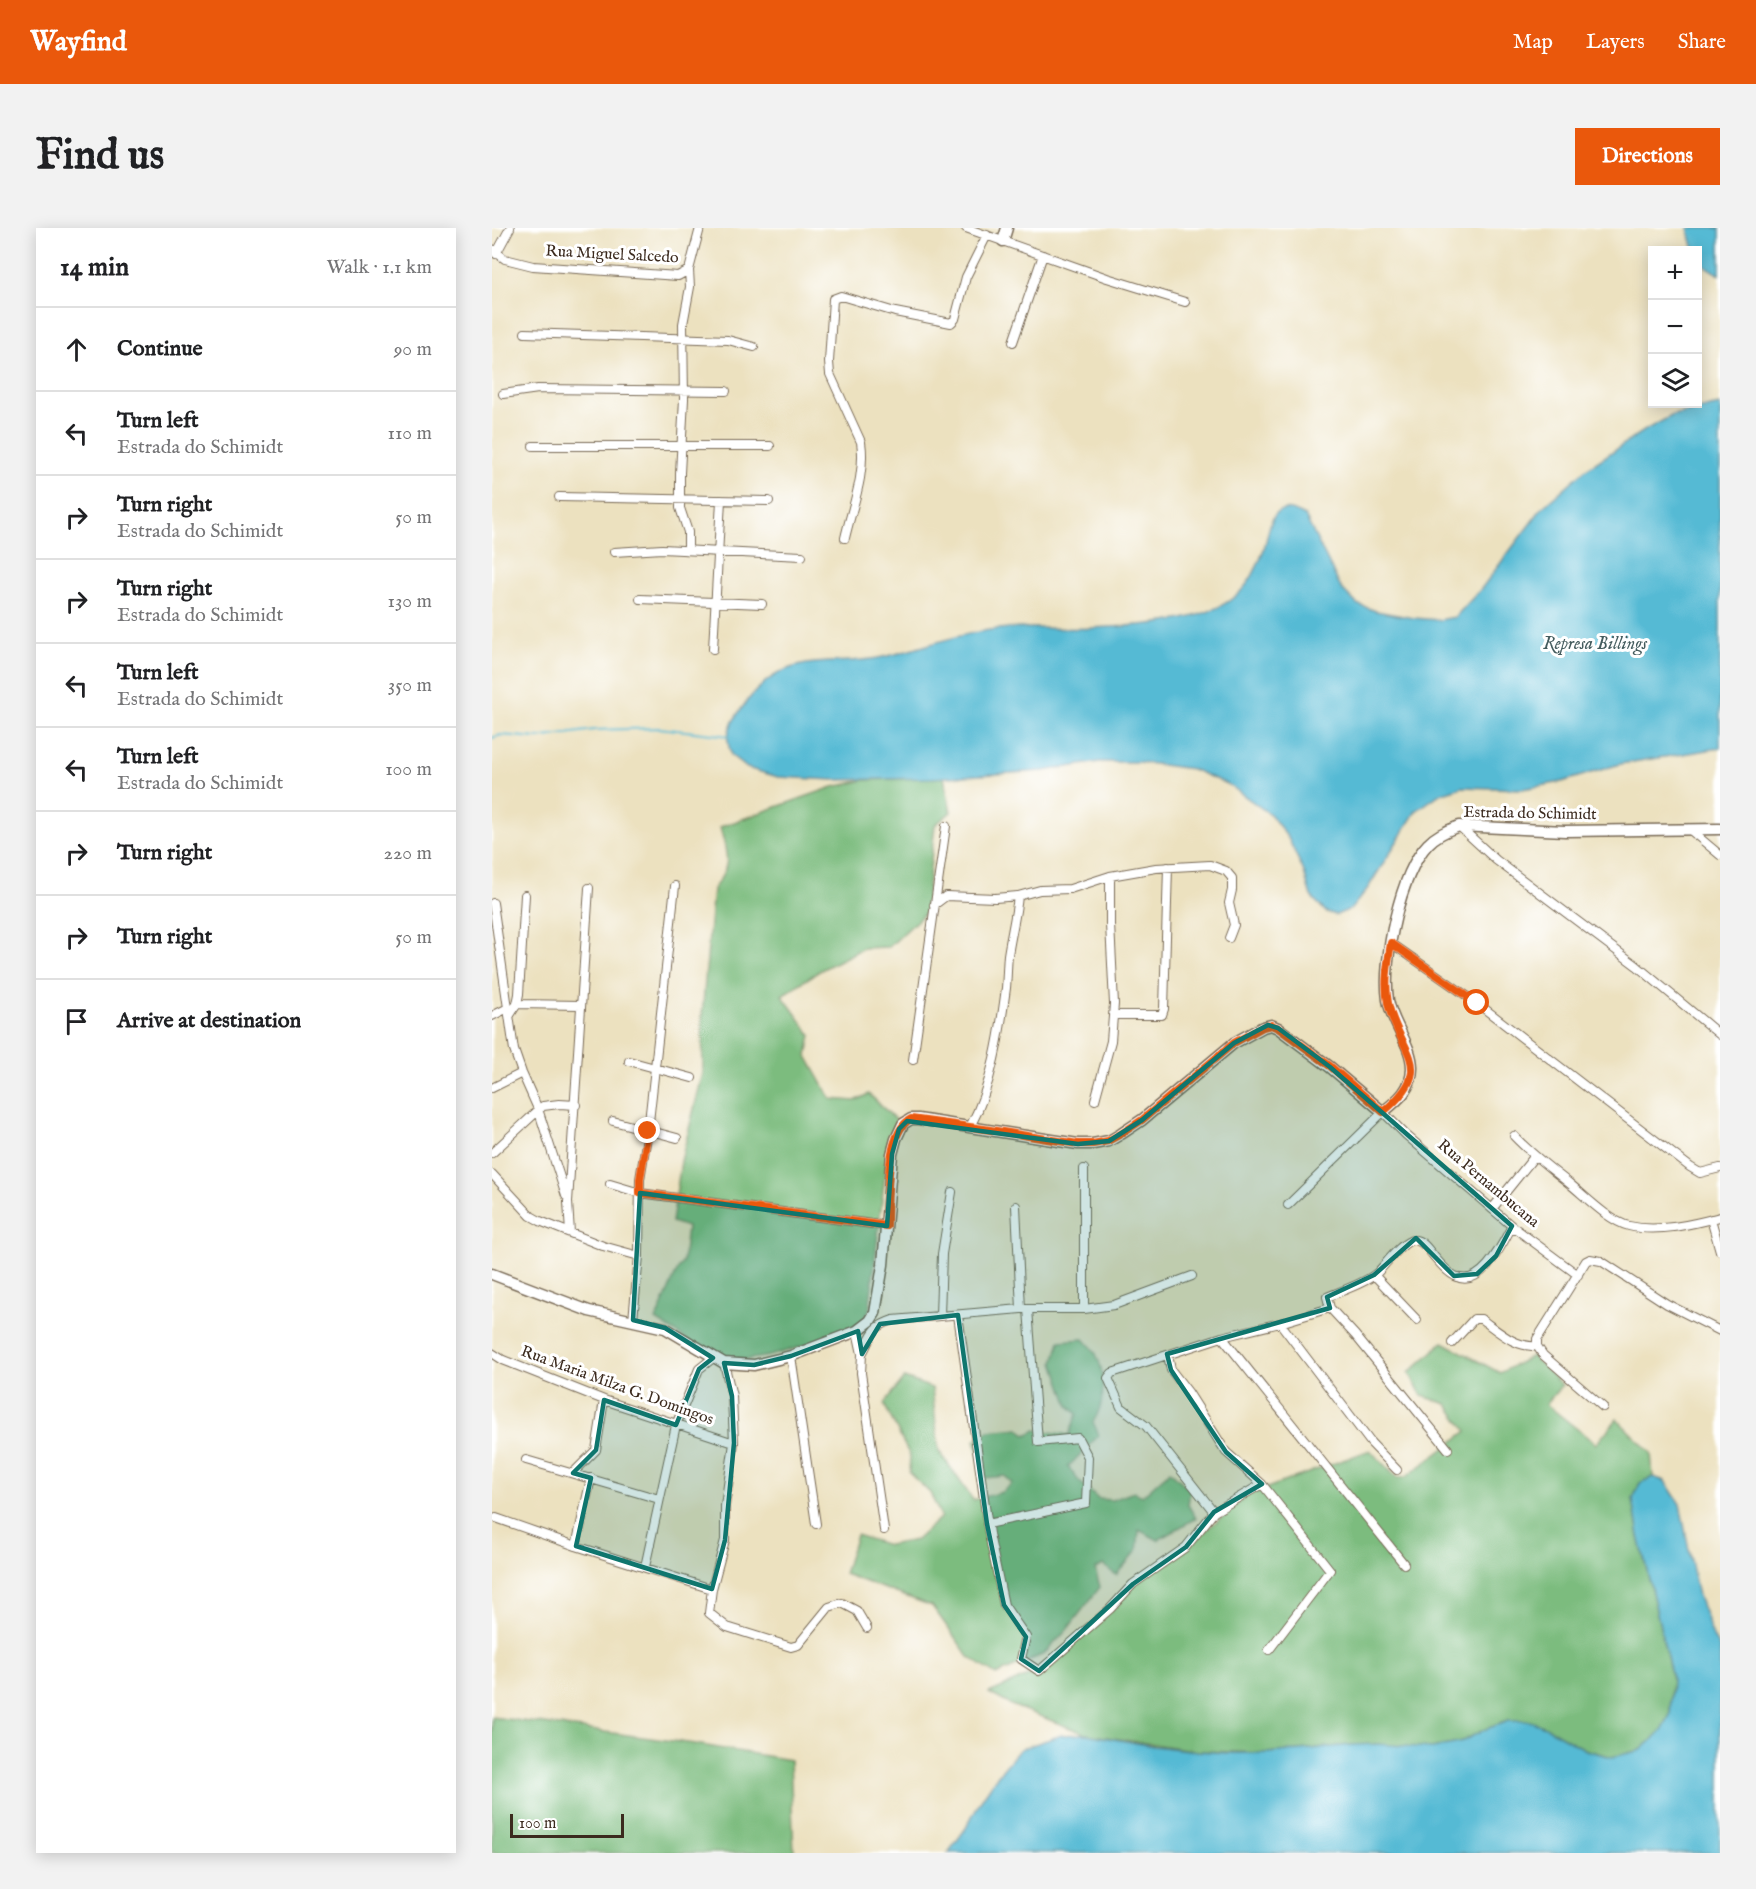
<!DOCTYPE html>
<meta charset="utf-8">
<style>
body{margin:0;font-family:"IM FELL English",serif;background:#f2f2f2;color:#202124}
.controls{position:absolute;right:18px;top:18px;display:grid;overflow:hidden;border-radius:0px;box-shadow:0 3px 15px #0003}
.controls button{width:54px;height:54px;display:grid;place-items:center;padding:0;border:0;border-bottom:2px solid #e0e0e0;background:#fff;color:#202124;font:30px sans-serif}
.scale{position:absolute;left:18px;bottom:15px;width:114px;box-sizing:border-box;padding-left:6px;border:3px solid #3b2a1e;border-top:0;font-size:16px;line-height:21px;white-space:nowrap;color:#3b2a1e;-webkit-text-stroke:4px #fff;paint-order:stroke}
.stop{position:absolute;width:18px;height:18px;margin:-14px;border:4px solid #ea580c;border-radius:50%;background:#fff}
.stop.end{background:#ea580c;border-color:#fff;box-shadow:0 2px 6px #0008}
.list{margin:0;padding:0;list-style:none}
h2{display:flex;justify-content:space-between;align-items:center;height:78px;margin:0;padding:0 24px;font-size:26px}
h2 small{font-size:20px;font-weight:400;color:#757577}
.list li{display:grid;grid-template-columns:39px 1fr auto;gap:18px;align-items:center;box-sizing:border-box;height:84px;padding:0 24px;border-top:2px solid #e0e0e0}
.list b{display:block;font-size:22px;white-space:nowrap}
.list p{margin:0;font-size:20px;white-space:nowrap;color:#757577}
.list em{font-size:20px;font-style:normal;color:#757577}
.icon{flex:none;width:33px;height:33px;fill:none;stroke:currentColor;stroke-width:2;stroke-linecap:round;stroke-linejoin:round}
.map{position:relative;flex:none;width:1228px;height:1625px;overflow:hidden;border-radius:0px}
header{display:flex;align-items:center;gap:36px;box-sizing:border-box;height:84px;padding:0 30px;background:#ea580c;color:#fff}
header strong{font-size:28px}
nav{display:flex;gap:33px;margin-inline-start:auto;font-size:21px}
.intro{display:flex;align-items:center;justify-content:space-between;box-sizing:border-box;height:144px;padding:0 36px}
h1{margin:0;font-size:42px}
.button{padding:15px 27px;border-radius:0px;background:#ea580c;color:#fff;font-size:21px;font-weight:700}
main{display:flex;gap:36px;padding:0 36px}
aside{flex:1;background:#fff;border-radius:0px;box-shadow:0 3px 15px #0003}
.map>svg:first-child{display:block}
</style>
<header>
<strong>Wayfind</strong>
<nav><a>Map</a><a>Layers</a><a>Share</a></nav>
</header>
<div class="intro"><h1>Find us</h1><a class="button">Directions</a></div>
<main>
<aside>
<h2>14 min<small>Walk · 1.1 km</small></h2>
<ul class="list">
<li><svg class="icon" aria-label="ahead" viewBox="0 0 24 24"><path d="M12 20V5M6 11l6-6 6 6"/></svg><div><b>Continue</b></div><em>90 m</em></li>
<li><svg class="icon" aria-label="left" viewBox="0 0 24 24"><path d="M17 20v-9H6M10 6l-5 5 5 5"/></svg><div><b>Turn left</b><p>Estrada do Schimidt</p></div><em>110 m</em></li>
<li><svg class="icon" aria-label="right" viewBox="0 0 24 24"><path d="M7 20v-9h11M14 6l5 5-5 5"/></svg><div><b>Turn right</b><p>Estrada do Schimidt</p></div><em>50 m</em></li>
<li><svg class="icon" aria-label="right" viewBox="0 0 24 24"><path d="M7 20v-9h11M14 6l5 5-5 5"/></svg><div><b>Turn right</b><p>Estrada do Schimidt</p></div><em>130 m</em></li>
<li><svg class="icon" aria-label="left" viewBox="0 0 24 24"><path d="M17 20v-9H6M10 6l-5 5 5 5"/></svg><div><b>Turn left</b><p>Estrada do Schimidt</p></div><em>350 m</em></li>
<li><svg class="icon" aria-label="left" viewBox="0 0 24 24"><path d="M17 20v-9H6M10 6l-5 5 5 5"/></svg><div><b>Turn left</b><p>Estrada do Schimidt</p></div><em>100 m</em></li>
<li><svg class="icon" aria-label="right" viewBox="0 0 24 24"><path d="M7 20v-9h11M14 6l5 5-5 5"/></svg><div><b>Turn right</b></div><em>220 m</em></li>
<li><svg class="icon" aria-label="right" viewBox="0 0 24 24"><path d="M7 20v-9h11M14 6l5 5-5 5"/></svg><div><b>Turn right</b></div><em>50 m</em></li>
<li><svg class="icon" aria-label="arrive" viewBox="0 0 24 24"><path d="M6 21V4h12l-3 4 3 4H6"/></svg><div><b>Arrive at destination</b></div></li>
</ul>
</aside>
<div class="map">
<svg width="1228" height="1625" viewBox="0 0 1228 1625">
<rect width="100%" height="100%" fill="#fff"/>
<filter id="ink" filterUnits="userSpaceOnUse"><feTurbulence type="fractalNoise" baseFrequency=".0167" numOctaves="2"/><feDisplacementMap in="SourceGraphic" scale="12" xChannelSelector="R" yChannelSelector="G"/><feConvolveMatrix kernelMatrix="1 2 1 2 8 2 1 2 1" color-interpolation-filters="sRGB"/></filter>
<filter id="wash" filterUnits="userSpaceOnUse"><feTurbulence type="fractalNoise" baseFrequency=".008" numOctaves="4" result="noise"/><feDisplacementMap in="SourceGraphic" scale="24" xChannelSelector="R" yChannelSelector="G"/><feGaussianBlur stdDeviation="1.35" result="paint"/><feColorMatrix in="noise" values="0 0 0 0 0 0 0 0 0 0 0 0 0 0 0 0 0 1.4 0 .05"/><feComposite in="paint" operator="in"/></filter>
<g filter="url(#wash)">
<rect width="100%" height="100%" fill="#ece1bf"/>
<path fill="#7bbc7e" stroke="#5b734e" stroke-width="1.5" d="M452,549L459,584L443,597L433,685L397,719L371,720L329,742L290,767L319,807L315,828L339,871L363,873L377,866L406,894L396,920L377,1083L370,1096L321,1115L278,1128L240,1134L222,1129L164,1092L183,1047L191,1033L195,999L180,994L189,933L211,845L210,788L221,661C241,637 235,627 228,599L341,559L373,552Z
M592,1111C596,1116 601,1120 604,1126C614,1147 614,1175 601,1194L607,1207L576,1239L586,1252L606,1271L620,1272L642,1264L650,1268L678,1243L698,1262L696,1277L704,1290L666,1312L647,1302L645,1323L624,1347L611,1337L603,1341L608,1359L574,1403L552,1426L504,1447L477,1429L440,1378L352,1346L364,1307L396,1317L424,1312L449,1289L438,1265L417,1245L418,1228L392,1176L412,1150L440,1160L447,1223L481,1272L510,1264L520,1255L513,1248L492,1250L483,1212L497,1203L527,1200L534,1207L544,1202L577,1207L585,1186L577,1178L562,1134L568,1113Z
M951,1114L1008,1145L1040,1128L1070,1157L1054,1176L1104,1216L1125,1191L1159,1225L1161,1249L1148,1255L1141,1271L1147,1308L1180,1450L1178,1487L1169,1504L1149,1522L1121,1529L1094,1522L1056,1500L1016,1493L994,1501L967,1515L940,1520L860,1517L775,1525L706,1523L594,1506L519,1477L497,1465L554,1440L641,1356L694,1319L756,1267L878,1222L905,1250L914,1249L975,1203L955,1176L930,1168L917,1145Z
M0,1489L203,1516L298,1532L302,1625H0Z"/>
<path fill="#55bad4" stroke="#487279" stroke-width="1.5" d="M1196,0H1228V47C1217,41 1206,36 1206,22H1202Z
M1228,177V520L1128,536L1070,554L1030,561L970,559L948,566L924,583L876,660L859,681L844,687L834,684L819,668L812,644L796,610L779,587L737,557L700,541L647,534H607L551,543L440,550L342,552L286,549L255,540L239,527C238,521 235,514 236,509C237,496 248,483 255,473C297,420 335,441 391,429C430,420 467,405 506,401C538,398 570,402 602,400C646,397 716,397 749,363C760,352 766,338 771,324C779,300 777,267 813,288L849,360L865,376L884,383L922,390L947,392L963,389L989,361L1050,280L1094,241L1155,201L1181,187Z
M1161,1249L1173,1253L1188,1276L1206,1368L1222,1411L1228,1421V1625H456L474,1600L487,1575L506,1547L528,1521L570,1507L594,1506L662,1518L706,1523L737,1525H776L860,1517L885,1516L940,1520L967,1515L994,1501L1016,1493H1038L1056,1500L1094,1522L1120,1529L1149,1522L1169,1504L1178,1487L1180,1450L1147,1308L1141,1271L1148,1255Z"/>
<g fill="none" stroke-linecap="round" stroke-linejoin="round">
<path stroke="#55bad4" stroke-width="2" d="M0,510L9,507L45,510L102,502L167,500L238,508"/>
</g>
</g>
<g filter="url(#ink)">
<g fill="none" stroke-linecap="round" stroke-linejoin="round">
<defs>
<path id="minor" d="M474,0L615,50L693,74
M0,21L13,31L41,38L186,48L197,42L208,0
M4,26L18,0
M33,105L236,112L262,119
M521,114L551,27
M11,166L46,161L234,163
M41,218H278
M67,269L277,273
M353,310C360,279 374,246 369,214L338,146L337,134L341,71L349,68L403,84L459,95L463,91L474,49L495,7
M196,322V304L188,280V245L192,171L191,96L198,59L197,42
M122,324L170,321L310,328
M148,371L270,376
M221,421L229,272
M967,598L1004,632L1145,738L1228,807
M1197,601L1228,627
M1,675L22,822L30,845L46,881L74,968
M442,677L454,668L503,670L526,668L548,662L578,661L618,648L664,640L718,637L734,643L740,650V662L737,675L742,697L737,710
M899,715L985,775L1198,939L1208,945L1228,940
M25,776L89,777
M18,787L25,776L27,766L33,667
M621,787H670L672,781L676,639
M0,788L16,780
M421,832L454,598
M137,833L200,850
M0,860L30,845
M603,872L619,813L622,776L618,696V648
M121,893L185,910
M478,899C500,858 508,806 514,760C515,749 515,738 516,727C519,707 524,688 526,668
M1022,908C1041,928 1057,939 1078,956C1094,969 1117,993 1137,998C1166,1005 1201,996 1228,989
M0,925L51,878L67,876L84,877
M0,946L39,988L48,993L111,1018L147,1028
M118,956L148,965L395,998
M796,977L891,884L914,907L1020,998L1086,1047
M524,978L529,1081
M1000,981L1042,929
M1219,991L1228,1023
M78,1005L76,974L97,660
M882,1047L925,1092
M592,1081L622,1077L700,1048
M466,1087L497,1306L512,1377L534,1409L529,1431L547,1443L618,1381L641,1356L694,1319L722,1284L770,1256
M448,1088L450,1026L460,964
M141,1092L147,1028L148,951L156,903L183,658
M788,1095L879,1215L905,1242
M365,1103L370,1126L369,1145L392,1302
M730,1109L912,1336
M960,1115L982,1091H989C1006,1103 1023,1120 1045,1118
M0,1125L11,1132L112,1172L242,1215
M370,1126C380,1108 379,1099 401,1092L529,1081H592V941
M676,1127L679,1142L696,1164L734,1224L770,1256L838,1342L777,1422
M299,1128L324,1296
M232,1135L240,1168L242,1215L233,1278V1312L220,1361L217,1385L235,1399L299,1419L306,1417L337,1379L350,1375L365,1383L375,1400
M1111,1179L1051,1127L1045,1118V1111L1094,1033L1098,1031L1109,1033L1175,1076L1228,1103
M956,1221L863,1107L838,1080L835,1069C849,1063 874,1055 885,1045C893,1037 911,1012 922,1012C930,1012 936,1021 940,1026C946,1033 954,1044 963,1048C989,1062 1011,1015 1020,998
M34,1232L167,1271
M81,1245L104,1222L112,1172
M722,1284L654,1198L629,1179L616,1150L620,1145L730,1109L788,1095L838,1080
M4,1290L84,1318L220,1361
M495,1296L594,1275L596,1229L586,1210L546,1214L536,1081
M84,1318L99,1250
M153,1339L184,1197L207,1141L221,1130"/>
<path id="tertiary" d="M511,13L515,0
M0,1046L97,1083L173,1100L232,1135L262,1137L299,1128L365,1103L378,1093L383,1085L391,1037L400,926L404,911L411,896L419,891H426L586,916H601L617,913L629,906L650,892L742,815L771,799L779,797L786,800L838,839L891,884C906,872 920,861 920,840C920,817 900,796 896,772C890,733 908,645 936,616C944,607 956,602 967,598L1073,603L1228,601"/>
</defs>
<use href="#minor" stroke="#796a56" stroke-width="10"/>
<use href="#tertiary" stroke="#796a56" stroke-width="13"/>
<use href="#minor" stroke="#fff" stroke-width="8"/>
<use href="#tertiary" stroke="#fff" stroke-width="10"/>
</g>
</g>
<g fill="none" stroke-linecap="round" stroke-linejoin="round" filter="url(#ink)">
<path stroke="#ea580c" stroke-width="8" d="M156,903L148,951V965L395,998C396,971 393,904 419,891L492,901L586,916H601L616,913L629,906L650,892L742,815L771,799L779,797L786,800L838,838L891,884C947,838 907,826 896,775C892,755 896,734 899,715L985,775"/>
</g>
<path fill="#0f766e" fill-opacity="0.2" stroke="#0f766e" stroke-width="4.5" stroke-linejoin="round" d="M776,797L786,800L838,839L1020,998L1004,1028L985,1046L962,1048L924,1010L882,1047L835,1069L838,1080L675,1126L679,1142L734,1224L770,1256L722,1284L694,1319L641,1356L547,1443L529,1431L534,1409L512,1377L495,1296L466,1087L388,1096L370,1126L366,1103L299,1128L262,1137L232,1135L240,1168L242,1215L233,1312L220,1361L84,1318L99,1250L81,1245L104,1222L112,1172L184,1197L207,1141L221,1130L173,1100L141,1092L148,965L395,998L400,926L407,901L415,893L586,916L617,913L650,892L742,815Z"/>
<g text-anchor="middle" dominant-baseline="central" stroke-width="6" stroke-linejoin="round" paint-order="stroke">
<g font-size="16" fill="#3b2a1e" stroke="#fff">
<text transform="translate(120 27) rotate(3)">Rua Miguel Salcedo</text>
<text transform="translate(1038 586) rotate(1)">Estrada do Schimidt</text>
<text transform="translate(996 956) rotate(40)">Rua Pernambucana</text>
<text transform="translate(125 1158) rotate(20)">Rua Maria Milza G. Domingos</text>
</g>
<g font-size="18" font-style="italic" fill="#445c5e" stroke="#fff">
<text x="1103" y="416">Represa Billings</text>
</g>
</g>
</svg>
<div class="controls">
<button>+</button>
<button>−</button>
<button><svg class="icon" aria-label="layers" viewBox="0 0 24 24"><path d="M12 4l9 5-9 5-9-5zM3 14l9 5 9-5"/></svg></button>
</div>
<div class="scale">100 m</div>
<div class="stop" style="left:985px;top:775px"></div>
<div class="stop end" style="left:156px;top:903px"></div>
</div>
</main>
